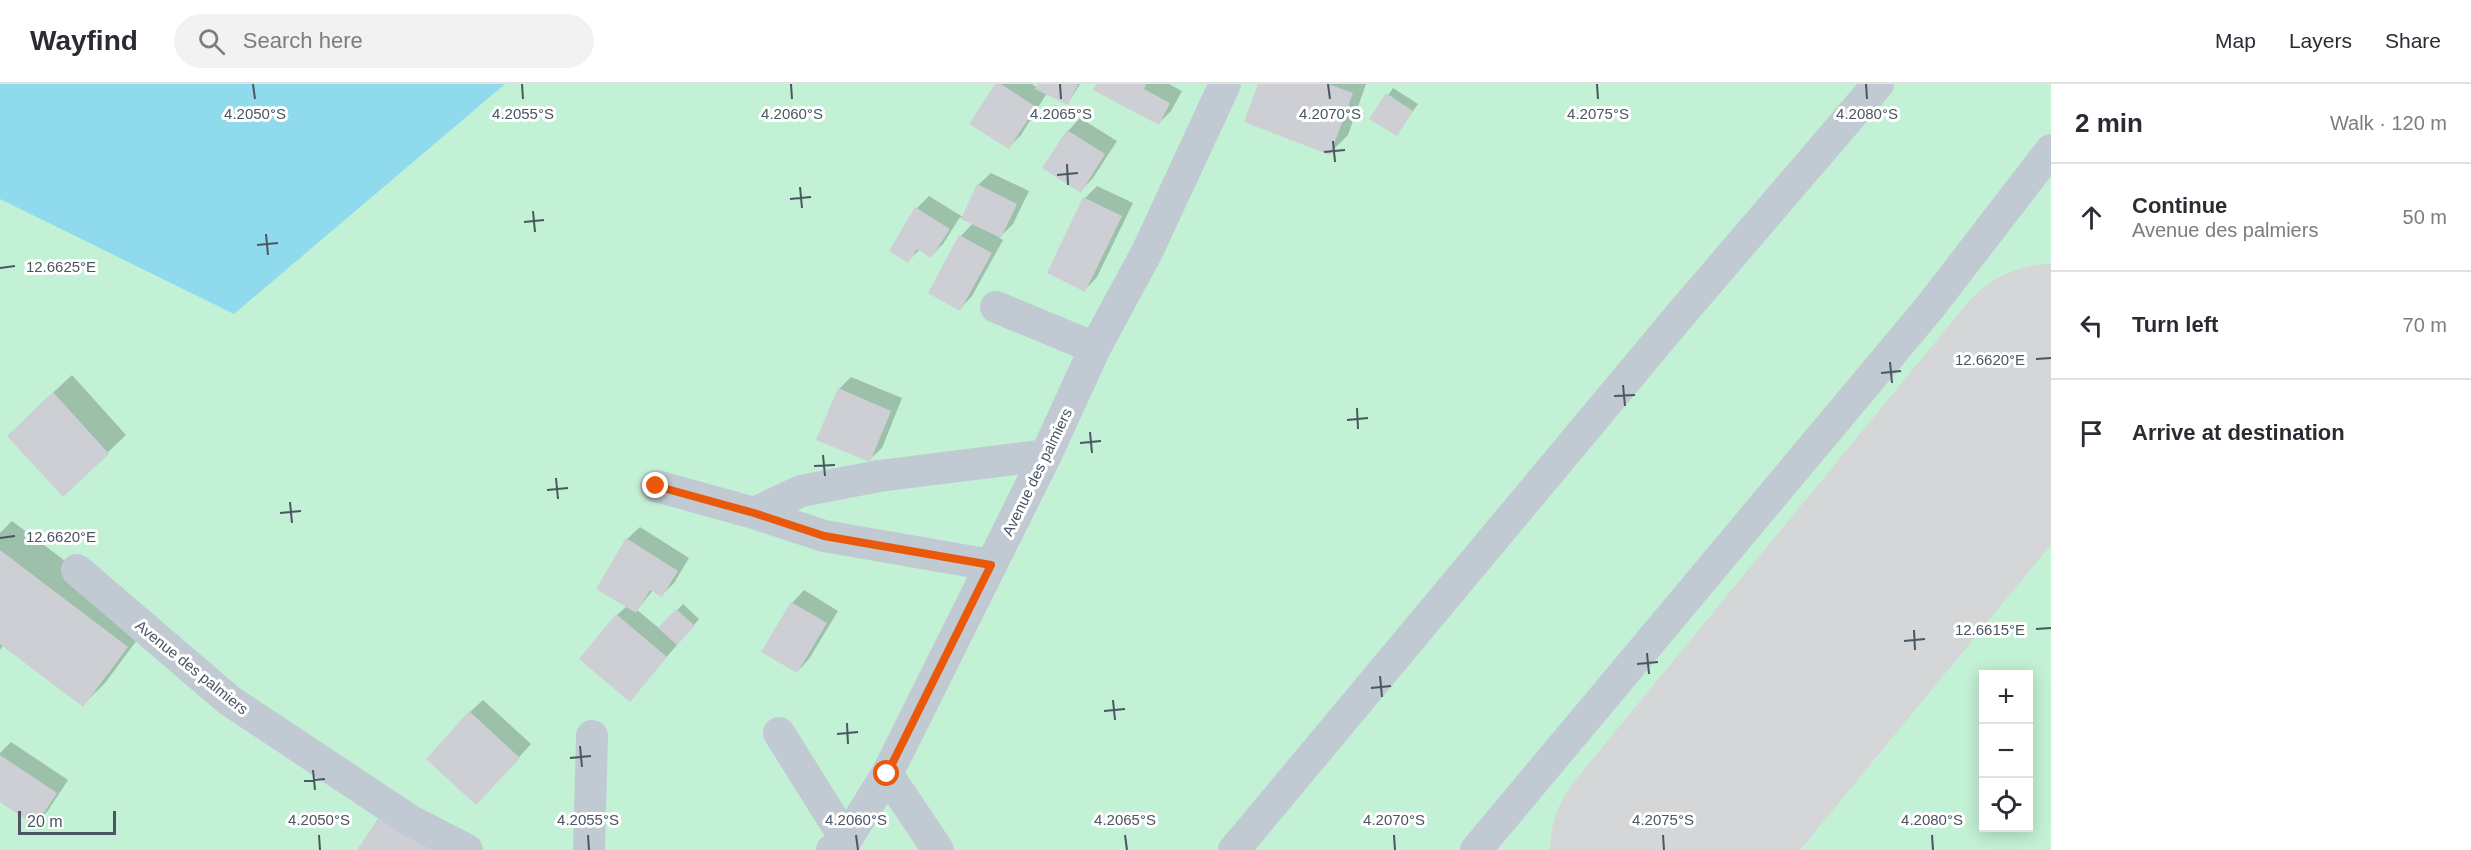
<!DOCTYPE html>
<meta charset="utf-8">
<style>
body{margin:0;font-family:Helvetica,sans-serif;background:#f2f2f3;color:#2b2b33}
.controls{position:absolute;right:18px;bottom:18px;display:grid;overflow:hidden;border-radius:0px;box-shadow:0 3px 15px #0003}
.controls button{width:54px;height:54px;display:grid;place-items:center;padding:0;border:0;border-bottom:2px solid #e1e1e2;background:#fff;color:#2b2b33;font:30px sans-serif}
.scale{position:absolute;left:18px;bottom:15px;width:98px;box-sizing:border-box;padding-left:6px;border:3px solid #4a5661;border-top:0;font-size:16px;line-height:21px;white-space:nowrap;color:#4a5661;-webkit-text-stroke:4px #fff;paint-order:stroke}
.stop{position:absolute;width:18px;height:18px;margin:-14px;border:4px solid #ea580c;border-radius:50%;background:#fff}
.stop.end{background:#ea580c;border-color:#fff;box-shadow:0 2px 6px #0008}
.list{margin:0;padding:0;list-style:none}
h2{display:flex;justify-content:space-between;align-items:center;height:78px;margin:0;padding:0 24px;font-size:26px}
h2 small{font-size:20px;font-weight:400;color:#7c7c81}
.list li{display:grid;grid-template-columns:39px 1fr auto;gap:18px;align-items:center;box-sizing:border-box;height:108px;padding:0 24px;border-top:2px solid #e1e1e2}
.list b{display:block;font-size:22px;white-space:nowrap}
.list p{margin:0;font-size:20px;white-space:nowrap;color:#7c7c81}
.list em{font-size:20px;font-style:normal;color:#7c7c81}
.icon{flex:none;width:33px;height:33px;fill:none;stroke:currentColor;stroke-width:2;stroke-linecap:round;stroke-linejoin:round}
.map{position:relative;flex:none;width:2051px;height:766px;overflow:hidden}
header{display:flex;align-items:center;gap:36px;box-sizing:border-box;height:84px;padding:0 30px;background:#fff;border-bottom:2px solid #e1e1e2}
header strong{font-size:28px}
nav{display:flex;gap:33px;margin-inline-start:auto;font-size:21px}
.search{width:420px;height:54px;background:#f2f2f3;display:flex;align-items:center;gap:15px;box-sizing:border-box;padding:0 21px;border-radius:33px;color:#7c7c81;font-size:22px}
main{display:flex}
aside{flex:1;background:#fff}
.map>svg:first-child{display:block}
</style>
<header>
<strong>Wayfind</strong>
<div class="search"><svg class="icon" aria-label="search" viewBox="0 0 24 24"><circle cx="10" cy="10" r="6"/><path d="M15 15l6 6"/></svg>Search here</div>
<nav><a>Map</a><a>Layers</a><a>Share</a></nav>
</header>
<main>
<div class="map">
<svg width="2051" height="766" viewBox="0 0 2051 766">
<rect width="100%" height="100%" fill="#f5f3f3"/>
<path fill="#c3f1d5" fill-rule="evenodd" d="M0,0H2051V766H0ZM1984,590H2028V744H1984Z"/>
<path fill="#90daee" d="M0,0H505L234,230L0,115Z"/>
<path fill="#0003" d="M997,0H1032L1038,4L1039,0H1080L1068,19L1047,9L1021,51L1009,63Z
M1097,0H1169L1182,7L1171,27L1159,39Z
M1260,0H1366L1348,51L1330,69Z
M1393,4L1418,20L1397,50L1372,34Z
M1080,34L1117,57L1093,94L1081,107L1068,47Z
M991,89L1029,107L1013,140L999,154L1003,156L972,212L960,225L961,152L973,139L960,133L943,160L931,172L920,165L908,177L917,124L929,112L963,133L978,101Z
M1097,102L1133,119L1097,193L1085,206V114Z
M72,291L126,351L63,411L26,334Z
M851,293L902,314L882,364L869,376L839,305Z
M12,437L149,540L105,599L83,621L3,561L0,566V449Z
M640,443L689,474L674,499L662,511L653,506L637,526L660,545L683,520L699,535L630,616L617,531L627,522V455Z
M804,506L838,527L809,575L797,588L792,519Z
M483,616L531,660L488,707L470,628Z
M11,658L68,696L47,728L35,740L0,716V669Z"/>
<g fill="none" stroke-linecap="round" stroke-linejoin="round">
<path stroke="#d5d6d8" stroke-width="218" d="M1659,766L2051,289"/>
</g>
<path fill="#cdcfd5" d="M995,0H1001L1036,23L1009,65L969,40Z
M1038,0H1078L1068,21L1035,5Z
M1096,0H1146L1144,5L1170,19L1159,41L1093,6Z
M1258,0H1328L1353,9L1330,71L1244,38Z
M1386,9L1413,27L1397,52L1369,35Z
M1067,46L1105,70L1081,109L1042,84Z
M977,100L1017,120L1001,154L961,135Z
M1083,113L1122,132L1085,208L1047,189Z
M915,123L950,145L931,174L917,165L908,179L889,167Z
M959,151L992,169L960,227L928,209Z
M838,304L891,327L870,378L816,356Z
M53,308L109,370L63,413L7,352Z
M626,454L678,487L662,513L650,506L636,529L596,505Z
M0,466L128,563L83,623L0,560Z
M791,518L827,539L797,589L761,568Z
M676,525L695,542L677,561L658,544Z
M616,530L667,573L630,618L579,575Z
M469,627L520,674L476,721L426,675Z
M0,671L57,709L35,742L0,718Z
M381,730L435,766H357Z"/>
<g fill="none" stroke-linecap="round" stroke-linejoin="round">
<path stroke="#c1cad2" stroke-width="32" d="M996,223L1095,264
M656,402L754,429L824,452L991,481
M754,429L801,407L879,392L1046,371
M77,486L230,617L411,737L467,766
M779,649L846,756
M887,690L938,766
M589,766L592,652
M832,766L846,756L887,690L1046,371L1095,264L1147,168L1225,0
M1234,766L1681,230L1878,0
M1476,766L1930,223L2051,66"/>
</g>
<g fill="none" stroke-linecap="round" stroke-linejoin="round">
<path stroke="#ea580c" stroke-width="8" d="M656,402L754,429L824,452L991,481L887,690"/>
</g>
<path fill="none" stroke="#4a5661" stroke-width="2" d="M253,0L255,15M522,0L523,15M791,0L792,15M1060,0L1061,15M1328,0L1330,15M1597,0L1598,15M1866,0L1867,15M1333,57L1335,78M1324,68L1345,66M1067,80L1068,101M1057,91L1078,89M800,103L802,124M790,115L811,113M533,127L535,148M524,138L544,136M266,150L268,171M257,161L278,159M0,184L15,182M2036,275L2051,274M1890,278L1892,299M1881,289L1901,287M1623,301L1625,322M1614,312L1635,311M1357,324L1358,345M1347,336L1368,334M1090,348L1092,369M1080,359L1101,357M823,371L825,392M814,382L835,381M556,394L558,415M547,406L568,404M290,418L292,439M280,429L301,427M0,454L15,452M2036,545L2051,544M1914,546L1915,566M1904,557L1925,555M1647,569L1649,590M1637,580L1658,578M1380,592L1382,613M1371,604L1391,602M1113,616L1115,636M1104,627L1125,625M847,639L848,660M837,650L858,648M580,662L582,683M570,674L591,672M313,686L315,706M304,697L325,695M319,751L320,766M588,751L589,766M856,751L858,766M1125,751L1127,766M1394,751L1395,766M1663,751L1664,766M1932,751L1933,766"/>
<g text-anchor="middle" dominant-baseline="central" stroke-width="6" stroke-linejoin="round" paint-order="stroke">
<g font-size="15" fill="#4a5661" stroke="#fff">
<text transform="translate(1037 388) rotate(-64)">Avenue des palmiers</text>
<text transform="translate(192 583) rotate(39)">Avenue des palmiers</text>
</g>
</g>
<g font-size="15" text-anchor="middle" fill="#4a5661" stroke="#fff" stroke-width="6" stroke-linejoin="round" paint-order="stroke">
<text x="255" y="35">4.2050°S</text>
<text x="523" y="35">4.2055°S</text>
<text x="792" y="35">4.2060°S</text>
<text x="1061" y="35">4.2065°S</text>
<text x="1330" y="35">4.2070°S</text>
<text x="1598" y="35">4.2075°S</text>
<text x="1867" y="35">4.2080°S</text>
<text x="61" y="188">12.6625°E</text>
<text x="1990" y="281">12.6620°E</text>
<text x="61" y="458">12.6620°E</text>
<text x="1990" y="551">12.6615°E</text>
<text x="319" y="741">4.2050°S</text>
<text x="588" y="741">4.2055°S</text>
<text x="856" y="741">4.2060°S</text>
<text x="1125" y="741">4.2065°S</text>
<text x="1394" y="741">4.2070°S</text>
<text x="1663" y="741">4.2075°S</text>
<text x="1932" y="741">4.2080°S</text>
</g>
</svg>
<div class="controls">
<button>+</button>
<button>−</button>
<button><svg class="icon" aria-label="locate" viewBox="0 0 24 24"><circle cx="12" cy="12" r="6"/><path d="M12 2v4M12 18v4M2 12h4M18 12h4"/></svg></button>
</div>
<div class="scale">20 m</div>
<div class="stop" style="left:887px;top:690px"></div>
<div class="stop end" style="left:656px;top:402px"></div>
</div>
<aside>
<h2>2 min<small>Walk · 120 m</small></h2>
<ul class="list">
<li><svg class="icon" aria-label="ahead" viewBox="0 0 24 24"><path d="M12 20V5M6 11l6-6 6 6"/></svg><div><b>Continue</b><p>Avenue des palmiers</p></div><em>50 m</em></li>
<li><svg class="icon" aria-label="left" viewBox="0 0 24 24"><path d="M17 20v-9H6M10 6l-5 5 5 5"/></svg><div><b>Turn left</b></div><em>70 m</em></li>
<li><svg class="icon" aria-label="arrive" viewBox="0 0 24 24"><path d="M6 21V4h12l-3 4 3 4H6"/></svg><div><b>Arrive at destination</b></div></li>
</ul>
</aside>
</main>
